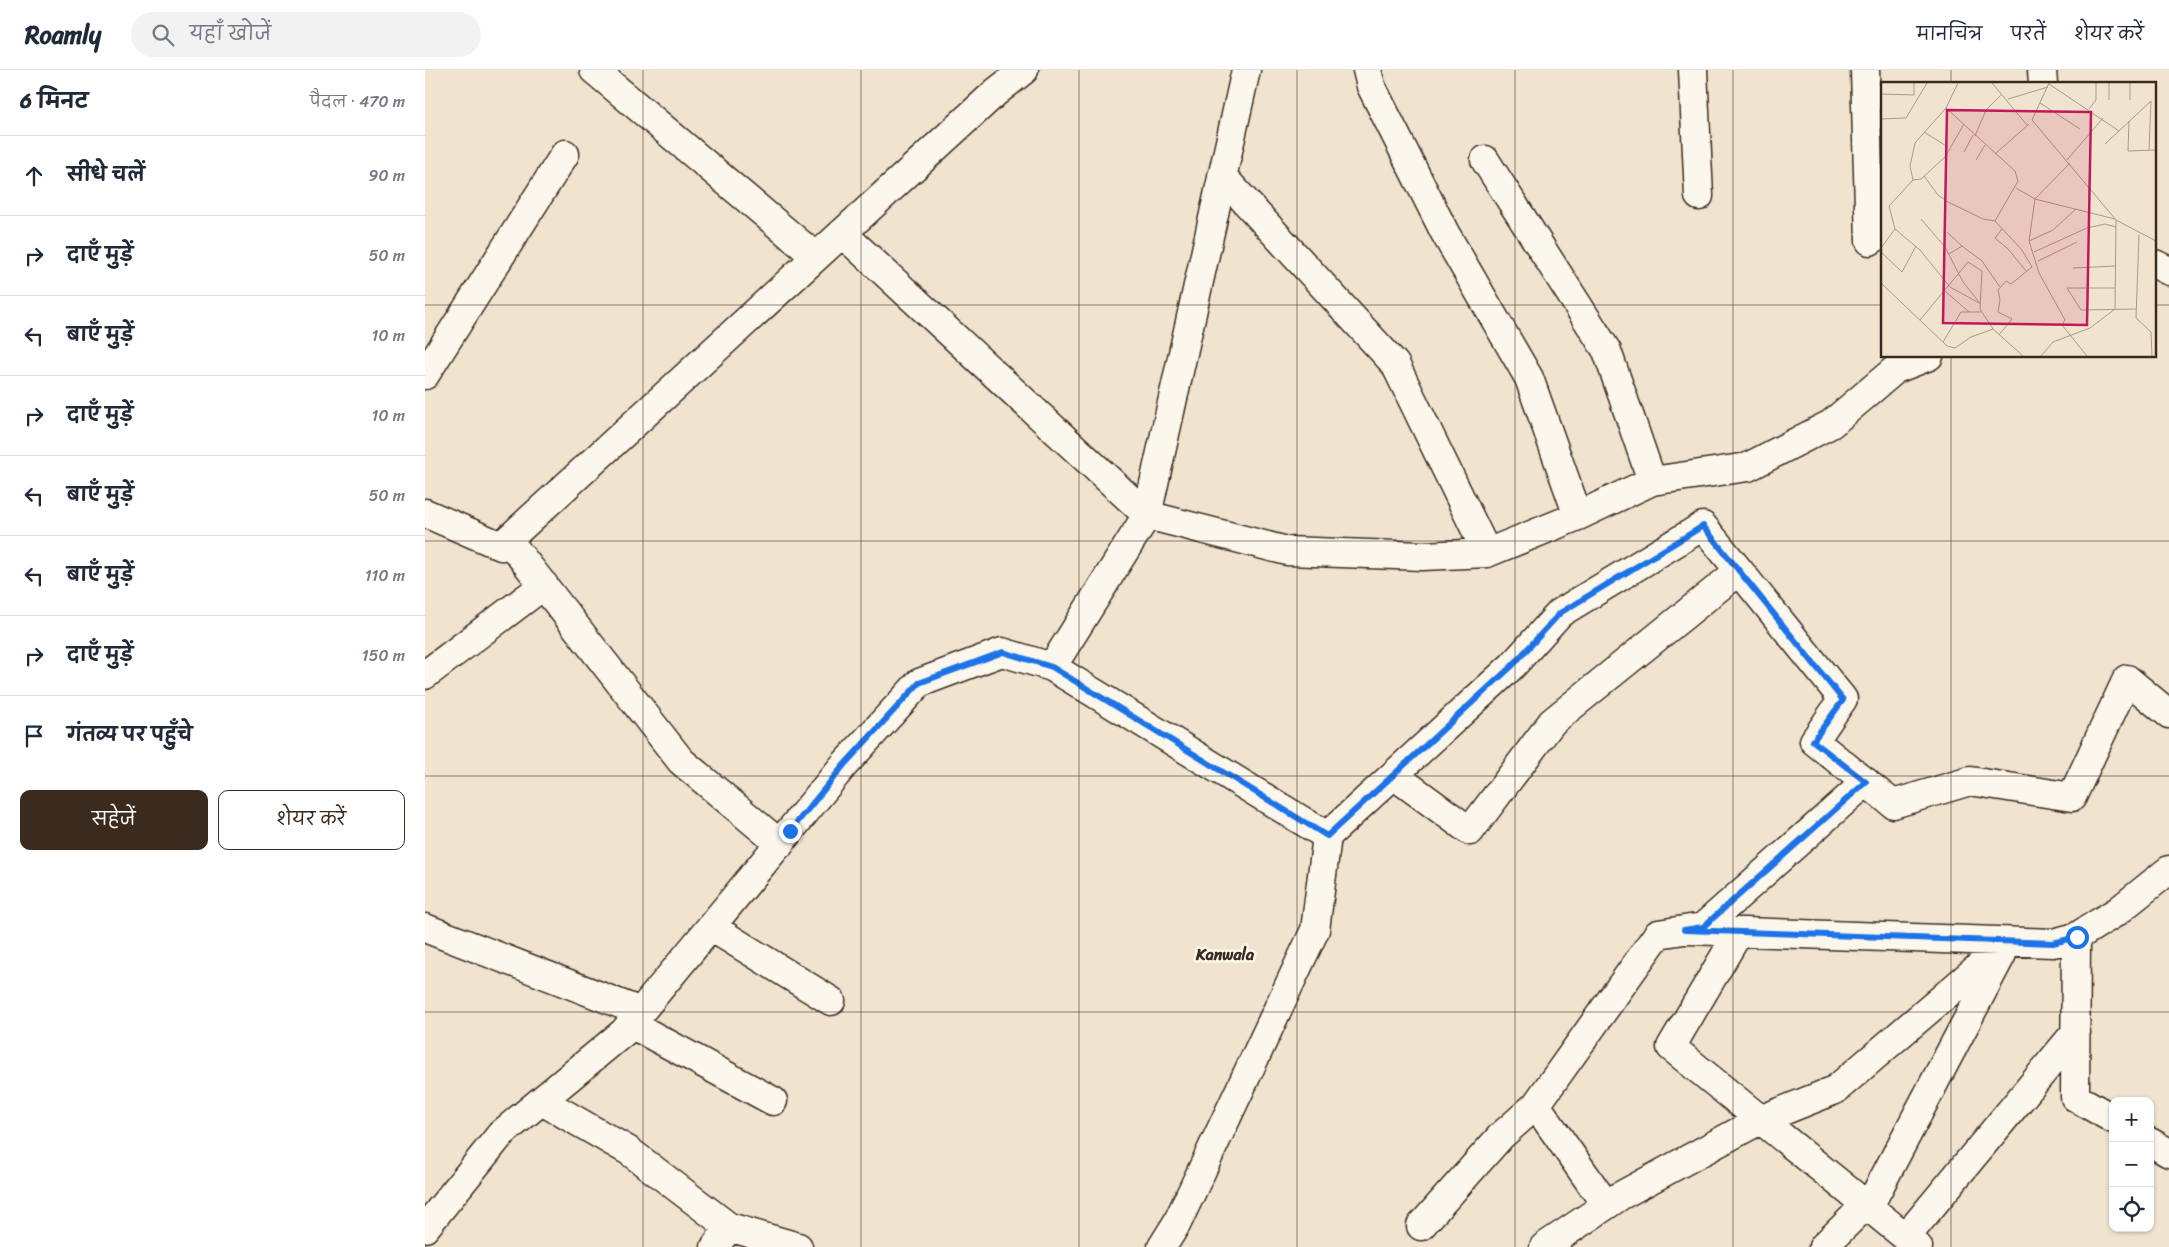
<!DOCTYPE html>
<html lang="hi">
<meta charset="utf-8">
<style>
body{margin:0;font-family:Sriracha,"Playpen Sans Deva",sans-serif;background:#f2f2f3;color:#1f2937}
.controls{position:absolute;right:15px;bottom:15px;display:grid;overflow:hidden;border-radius:10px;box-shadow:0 1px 4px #0004}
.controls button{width:45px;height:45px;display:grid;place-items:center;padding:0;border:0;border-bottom:1px solid #e0e1e3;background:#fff;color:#1f2937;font:25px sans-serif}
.stop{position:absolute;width:15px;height:15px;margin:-11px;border:4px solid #1a73e8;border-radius:50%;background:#fff}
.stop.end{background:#1a73e8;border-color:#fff;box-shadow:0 1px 5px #0008}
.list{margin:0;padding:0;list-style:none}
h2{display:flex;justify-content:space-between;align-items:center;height:65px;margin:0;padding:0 20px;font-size:21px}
h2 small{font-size:16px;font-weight:400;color:#747a83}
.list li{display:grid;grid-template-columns:32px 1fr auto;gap:15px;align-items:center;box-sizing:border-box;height:80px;padding:0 20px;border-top:1px solid #e0e1e3}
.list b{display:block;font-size:19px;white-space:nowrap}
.list em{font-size:16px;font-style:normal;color:#747a83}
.actions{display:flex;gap:10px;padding:15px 20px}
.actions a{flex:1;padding:11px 0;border:1px solid #3b2a1e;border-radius:10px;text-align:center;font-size:18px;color:#3b2a1e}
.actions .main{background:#3b2a1e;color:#fff}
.icon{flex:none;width:28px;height:28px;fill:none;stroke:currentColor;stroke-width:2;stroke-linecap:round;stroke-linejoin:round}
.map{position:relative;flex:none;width:1744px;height:1177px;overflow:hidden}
header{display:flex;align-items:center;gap:30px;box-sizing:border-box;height:70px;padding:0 25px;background:#fff;border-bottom:1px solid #e0e1e3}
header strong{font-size:24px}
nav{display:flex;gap:28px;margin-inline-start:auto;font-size:18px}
.search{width:350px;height:45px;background:#f2f2f3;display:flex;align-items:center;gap:12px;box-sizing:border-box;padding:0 18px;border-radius:28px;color:#747a83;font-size:19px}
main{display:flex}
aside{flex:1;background:#fff}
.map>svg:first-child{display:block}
</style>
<header>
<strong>Roamly</strong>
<div class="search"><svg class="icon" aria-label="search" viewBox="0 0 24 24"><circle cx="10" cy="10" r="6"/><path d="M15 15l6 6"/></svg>यहाँ खोजें</div>
<nav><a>मानचित्र</a><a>परतें</a><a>शेयर करें</a></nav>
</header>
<main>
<aside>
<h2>6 मिनट<small>पैदल · 470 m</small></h2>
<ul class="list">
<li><svg class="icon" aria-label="ahead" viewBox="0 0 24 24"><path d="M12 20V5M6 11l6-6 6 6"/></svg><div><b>सीधे चलें</b></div><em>90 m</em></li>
<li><svg class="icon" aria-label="right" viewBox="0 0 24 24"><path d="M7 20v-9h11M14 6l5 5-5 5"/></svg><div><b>दाएँ मुड़ें</b></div><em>50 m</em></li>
<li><svg class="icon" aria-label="left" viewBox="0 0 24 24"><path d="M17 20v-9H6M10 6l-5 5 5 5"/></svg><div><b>बाएँ मुड़ें</b></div><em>10 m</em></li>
<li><svg class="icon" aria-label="right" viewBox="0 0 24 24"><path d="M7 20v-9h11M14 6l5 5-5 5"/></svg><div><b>दाएँ मुड़ें</b></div><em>10 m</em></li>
<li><svg class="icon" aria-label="left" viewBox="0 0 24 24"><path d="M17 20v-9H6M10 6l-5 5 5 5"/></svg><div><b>बाएँ मुड़ें</b></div><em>50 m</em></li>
<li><svg class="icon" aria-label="left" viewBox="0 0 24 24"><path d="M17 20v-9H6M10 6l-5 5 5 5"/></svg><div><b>बाएँ मुड़ें</b></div><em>110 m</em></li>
<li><svg class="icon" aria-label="right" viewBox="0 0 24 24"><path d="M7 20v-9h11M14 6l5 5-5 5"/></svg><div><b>दाएँ मुड़ें</b></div><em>150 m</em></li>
<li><svg class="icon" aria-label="arrive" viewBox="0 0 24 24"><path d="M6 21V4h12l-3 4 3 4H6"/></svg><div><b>गंतव्य पर पहुँचे</b></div></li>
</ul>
<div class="actions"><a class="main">सहेजें</a><a>शेयर करें</a></div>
</aside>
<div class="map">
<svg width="1744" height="1177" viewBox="0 0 1744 1177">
<rect width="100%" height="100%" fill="#f0e4cf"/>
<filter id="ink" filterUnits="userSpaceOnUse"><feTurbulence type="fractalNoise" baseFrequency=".02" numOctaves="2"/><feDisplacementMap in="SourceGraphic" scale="10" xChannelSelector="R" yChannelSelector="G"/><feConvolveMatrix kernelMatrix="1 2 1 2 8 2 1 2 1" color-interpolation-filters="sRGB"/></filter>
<g filter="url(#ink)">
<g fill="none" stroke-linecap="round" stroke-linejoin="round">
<defs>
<path id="minor" d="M169,0L391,187
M942,0L946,16L1020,163L1104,308L1153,446
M1268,0L1274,126
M1440,0L1445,171L1458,162
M1617,0L1618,14
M1060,90L1182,281L1227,411
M797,106L970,294L1062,483
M417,163L722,445L862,481L998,486L1062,483L1153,446L1227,411L1323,397L1406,354L1471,299L1504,286
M1730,194L1744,201
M0,305L140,84
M0,443L76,476L571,22L599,0
M83,470L256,691L355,774
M627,597L722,445L821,0
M0,605L119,515
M970,706L1045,761L1127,652L1314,501
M902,766L1088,595L1135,543L1278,456L1418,629L1389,671L1468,734L1545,711L1647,727L1702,609L1744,644
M286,857L406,931
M0,858L216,942
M1264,860L1628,873L1651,867L1693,841L1744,800
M1314,862L1246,977L1493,1177
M1651,867L1650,1027L1688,1049
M206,954L348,1031
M117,1031L204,1081L304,1157L373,1177
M1725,1072L1744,1083
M1181,1135L1111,1035L1233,864L1278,857L1441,712
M996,1156L1076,1066L1111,1035
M0,1158L76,1064L199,962L419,695L494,613L577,582L627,597L902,766L890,860L752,1153L737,1177
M1481,1167L1651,962
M290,1177L304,1157
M1119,1177L1195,1126L1335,1050L1410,1020L1583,872
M1398,1177L1449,1127L1577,884"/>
</defs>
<use href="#minor" stroke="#3b2a1e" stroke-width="31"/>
<use href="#minor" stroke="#fbf7ec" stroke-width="28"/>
</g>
</g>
<g fill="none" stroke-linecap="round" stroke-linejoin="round" filter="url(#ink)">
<path stroke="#1a73e8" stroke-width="6" d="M365,761L419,695L494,613L578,582L627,597L902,766L1088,595L1135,543L1278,456L1418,630L1388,671L1441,712L1278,857L1259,860L1628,873L1652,867"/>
</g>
<path fill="none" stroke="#3b2a1e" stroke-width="1" stroke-opacity="0.55" d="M218,0V1177M436,0V1177M654,0V1177M872,0V1177M1090,0V1177M1308,0V1177M1526,0V14M0,235H1458M1730,235H1744M1526,286V1177M0,471H1744M0,706H1744M0,942H1744"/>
<g text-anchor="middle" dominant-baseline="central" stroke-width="5" stroke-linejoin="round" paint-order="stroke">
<g font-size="16" font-weight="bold" fill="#3b2a1e" stroke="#fbf7ec">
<text x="800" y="884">Kanwala</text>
</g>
</g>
<g transform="translate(1456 12)">
<rect width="275" height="275" fill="#f0e4cf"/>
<path fill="none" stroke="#a89a88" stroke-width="1" d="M111,1L146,43M168,1L151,38L235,138L275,159M228,1V18M168,2L238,49M0,12L33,13V1M127,17L167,5M249,18V1M159,21L199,47M65,26L77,1M208,27L215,18V1M0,37L25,36L46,1M248,39L247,69L275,68M43,50L67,65M94,54L105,28L121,12M224,62L270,19L268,68M83,70L92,53M114,72L148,42M95,78L104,63M186,78L222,36M189,81L154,117L148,159L158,191L184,238L181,243L206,274M32,98L40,97L64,75L83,42M135,106L154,117L234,137M40,137L64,165L82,200L98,220M114,139L141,168L151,185L130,202L125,199L117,208L119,218L117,230L131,237L118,253M14,147L39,168L69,205L100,222M121,147L114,156L127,167L146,190M66,150L81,164M258,153L255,236L270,250L271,274M148,159L172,148L195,127M0,166L14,147L8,124L32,98L29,84L34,61L65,26L134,89L137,99L114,139L102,137L67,120L57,113L43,94M0,170L21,190L35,164M153,170L206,146L224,142L235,145M68,172L81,164L101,179L119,205M157,179L196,160M192,186L235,184M101,189L99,227L112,247M0,201L66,264L74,266L90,255L112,247L142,274M234,206H186L200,228L256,227M64,209L88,230M39,238L87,180L101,189M62,260L80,230H100M160,274L172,260L209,246L234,227L235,138"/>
<path fill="#c2185b" fill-opacity="0.15" stroke="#c2185b" stroke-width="2.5" d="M66,28L210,30L206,243L62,241Z"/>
<rect width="275" height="275" fill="none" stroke="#3b2a1e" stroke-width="2.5"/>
</g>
</svg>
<div class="controls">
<button>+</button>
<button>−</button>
<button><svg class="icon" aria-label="locate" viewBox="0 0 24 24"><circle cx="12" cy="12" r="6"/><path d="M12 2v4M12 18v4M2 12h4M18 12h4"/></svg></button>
</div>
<div class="stop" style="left:1652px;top:867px"></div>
<div class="stop end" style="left:365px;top:761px"></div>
</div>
</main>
